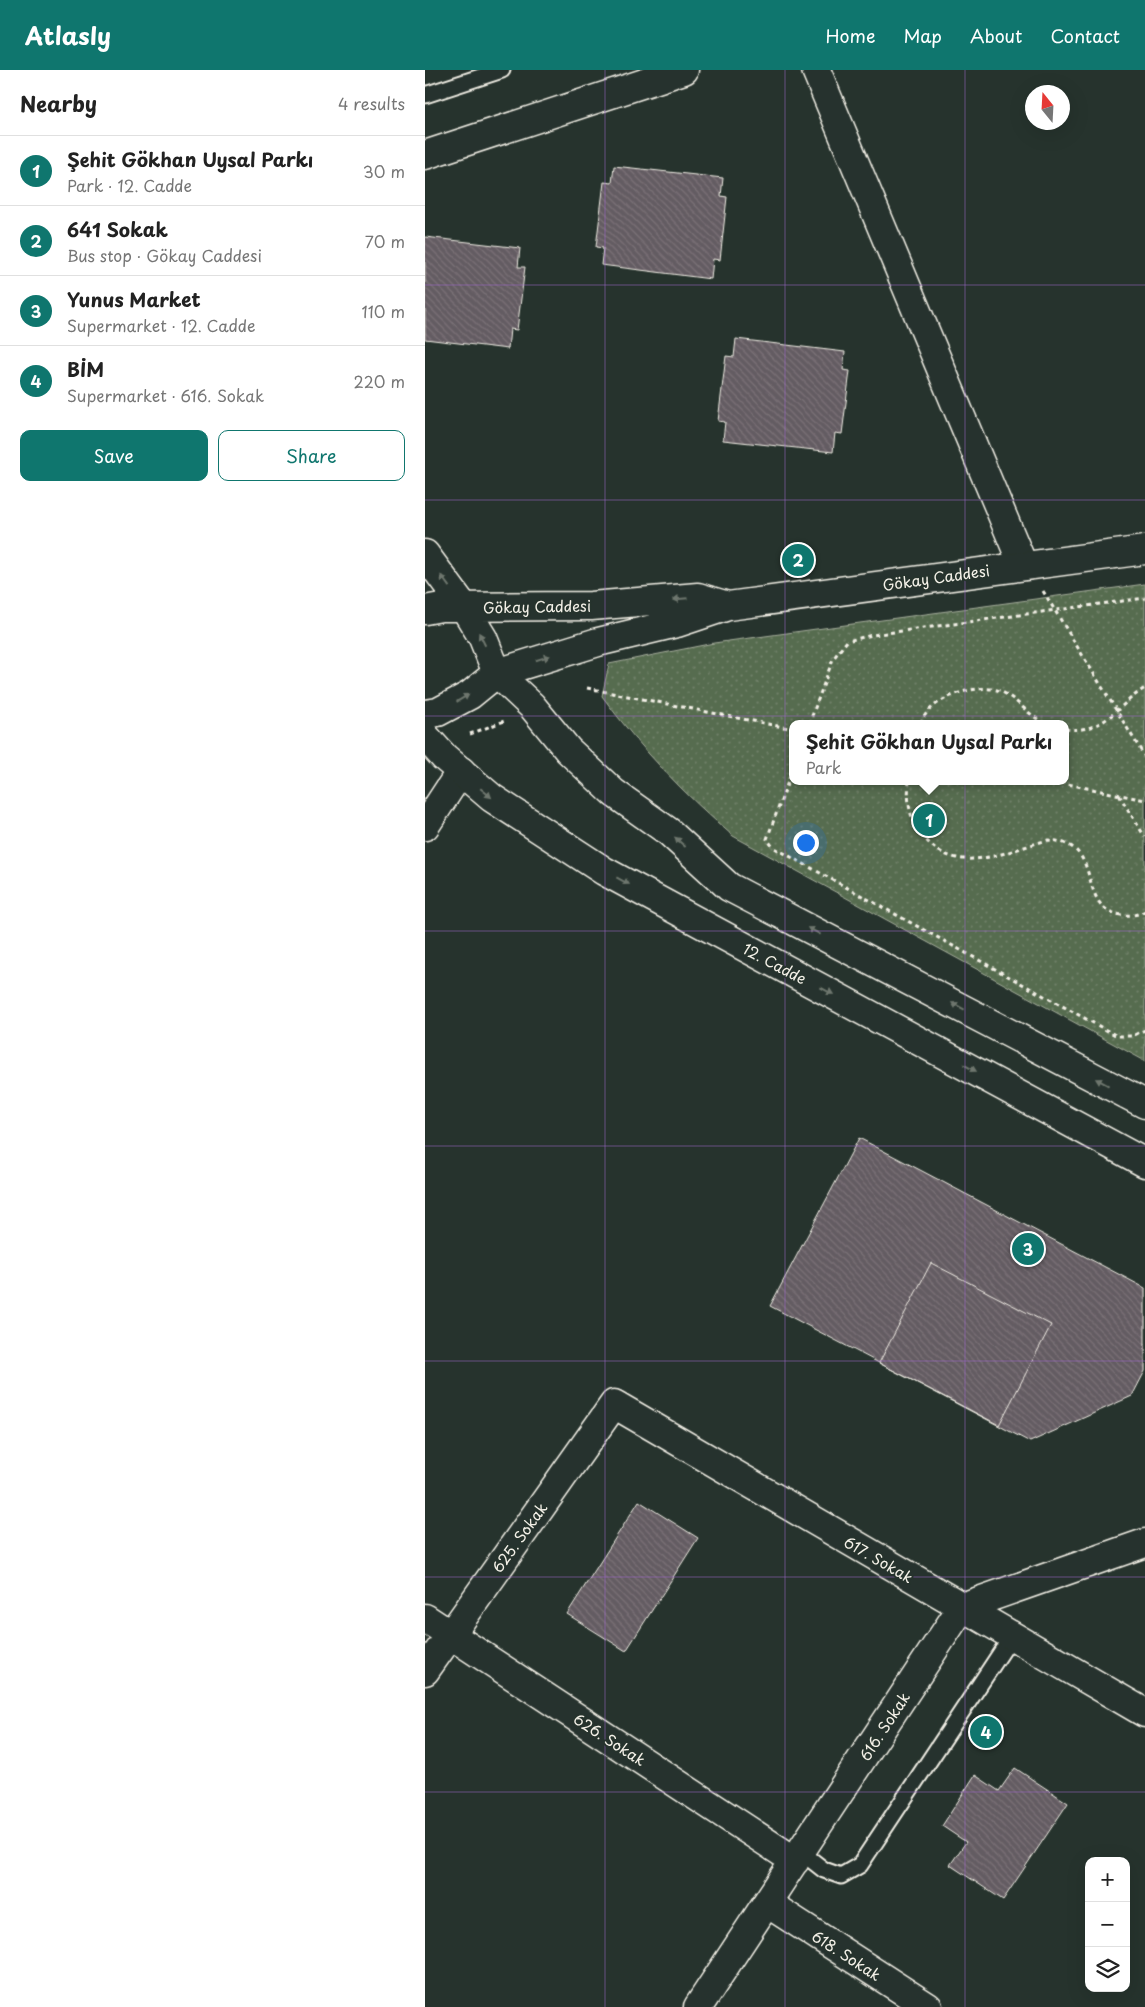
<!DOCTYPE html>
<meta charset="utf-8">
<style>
body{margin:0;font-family:"Playpen Sans",sans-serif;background:#f6f6f6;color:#222}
.controls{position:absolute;right:15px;bottom:15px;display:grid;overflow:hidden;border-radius:10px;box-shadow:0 5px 20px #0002}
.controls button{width:45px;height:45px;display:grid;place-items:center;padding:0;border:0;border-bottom:1px solid #e0e0e0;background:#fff;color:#222;font:25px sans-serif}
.compass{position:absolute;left:600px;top:15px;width:45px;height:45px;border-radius:50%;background:#fff;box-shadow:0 5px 20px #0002;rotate:342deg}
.you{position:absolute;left:380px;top:772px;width:18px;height:18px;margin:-12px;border:4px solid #fff;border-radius:50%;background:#1a73e8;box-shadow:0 0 0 8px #1a73e833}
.badge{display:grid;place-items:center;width:32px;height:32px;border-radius:50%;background:#0f766e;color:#fff;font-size:16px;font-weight:700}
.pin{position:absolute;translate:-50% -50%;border:2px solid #fff;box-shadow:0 1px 5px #0006}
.popup{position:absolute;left:364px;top:650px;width:280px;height:65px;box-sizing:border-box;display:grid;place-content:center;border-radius:10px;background:#fff;filter:drop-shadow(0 1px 4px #0005);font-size:16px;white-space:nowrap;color:#767676}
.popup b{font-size:19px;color:#222}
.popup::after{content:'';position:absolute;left:50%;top:100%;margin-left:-10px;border:10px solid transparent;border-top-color:#fff}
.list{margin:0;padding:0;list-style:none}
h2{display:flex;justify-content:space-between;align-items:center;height:65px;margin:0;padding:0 20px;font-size:21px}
h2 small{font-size:16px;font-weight:400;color:#767676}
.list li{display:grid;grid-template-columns:32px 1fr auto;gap:15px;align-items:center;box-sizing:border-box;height:70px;padding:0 20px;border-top:1px solid #e0e0e0}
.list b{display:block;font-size:19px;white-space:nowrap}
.list p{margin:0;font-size:16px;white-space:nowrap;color:#767676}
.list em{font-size:16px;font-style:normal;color:#767676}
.actions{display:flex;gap:10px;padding:15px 20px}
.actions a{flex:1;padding:11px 0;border:1px solid #0f766e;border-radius:10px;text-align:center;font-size:18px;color:#0f766e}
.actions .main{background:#0f766e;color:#fff}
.icon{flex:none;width:28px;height:28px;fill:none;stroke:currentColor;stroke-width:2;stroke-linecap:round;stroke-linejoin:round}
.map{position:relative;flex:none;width:720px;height:1937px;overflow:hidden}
header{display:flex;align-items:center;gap:30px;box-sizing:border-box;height:70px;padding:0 25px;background:#0f766e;color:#fff}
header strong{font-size:24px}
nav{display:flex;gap:28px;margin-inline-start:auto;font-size:18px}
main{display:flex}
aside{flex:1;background:#fff}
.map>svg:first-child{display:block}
</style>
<header>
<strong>Atlasly</strong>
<nav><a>Home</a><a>Map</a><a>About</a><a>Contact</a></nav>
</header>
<main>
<aside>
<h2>Nearby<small>4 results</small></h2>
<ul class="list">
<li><span class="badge">1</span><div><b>Şehit Gökhan Uysal Parkı</b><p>Park · 12. Cadde</p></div><em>30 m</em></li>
<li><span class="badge">2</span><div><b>641 Sokak</b><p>Bus stop · Gökay Caddesi</p></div><em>70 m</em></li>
<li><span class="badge">3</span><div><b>Yunus Market</b><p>Supermarket · 12. Cadde</p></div><em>110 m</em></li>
<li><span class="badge">4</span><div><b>BİM</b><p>Supermarket · 616. Sokak</p></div><em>220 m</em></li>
</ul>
<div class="actions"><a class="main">Save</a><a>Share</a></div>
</aside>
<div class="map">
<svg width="720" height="1937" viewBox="0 0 720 1937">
<defs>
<pattern id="park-dots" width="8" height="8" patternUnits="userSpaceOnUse" patternTransform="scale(1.25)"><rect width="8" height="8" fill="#576c50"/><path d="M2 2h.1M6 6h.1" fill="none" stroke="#708169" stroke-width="1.8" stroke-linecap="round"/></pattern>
<pattern id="building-back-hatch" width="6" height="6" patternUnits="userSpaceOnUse" patternTransform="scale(1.25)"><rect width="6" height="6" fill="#645b62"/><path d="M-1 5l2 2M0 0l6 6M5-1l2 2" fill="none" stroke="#7b7378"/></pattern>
</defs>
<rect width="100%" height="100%" fill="#26332d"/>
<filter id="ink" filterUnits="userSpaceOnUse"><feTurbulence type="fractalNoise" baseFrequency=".02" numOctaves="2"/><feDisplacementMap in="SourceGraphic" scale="10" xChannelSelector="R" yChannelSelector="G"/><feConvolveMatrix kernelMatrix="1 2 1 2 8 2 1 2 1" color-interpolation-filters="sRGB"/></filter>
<g filter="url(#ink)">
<path fill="url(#park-dots)" stroke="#a6ae9c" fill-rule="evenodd" d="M720,514V991L308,766C259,724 215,678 177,626L184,594L289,573ZM368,654H640V711H368Z"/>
<path fill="url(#building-back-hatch)" stroke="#f4f1e8" d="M189,96L298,108L296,126L302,127L295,190L288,189L286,209L176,195L178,178L171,177L179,112L187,113Z
M0,167L95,178L93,197H100L92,260L85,259L83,279L0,269Z
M311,269L420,282L418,300L425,301L417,364L410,363L408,382L298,370L300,352L293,351L301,286L309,287Z
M434,1068L720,1218V1301L707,1326L605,1372L345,1236Z
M506,1193L626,1255L574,1355L454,1293Z
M214,1431L273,1468L201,1581L142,1544Z
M590,1698L643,1733L578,1830L525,1795L541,1772L517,1756L550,1705L574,1721Z"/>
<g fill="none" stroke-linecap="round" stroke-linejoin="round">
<defs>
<path id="lane" d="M0,25L77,0
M376,1782L399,1800L416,1806L435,1795L587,1566"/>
<path id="street" d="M391,0L598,495
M0,85L259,0
M0,756L36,701
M0,1548L370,1791
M0,1601L189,1334L720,1643
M342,1833L503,1937
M273,1937L537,1537L720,1473"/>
<path id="secondary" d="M0,484L39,537L58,568L72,603L107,636L143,680L189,723L244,762L304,817L720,1034
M0,540L16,537L166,536L273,527L303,536
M0,644L13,642L45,625L72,603L173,572L252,553L303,536L720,480
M0,666L19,687L67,728L179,801L720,1093"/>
</defs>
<use href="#lane" stroke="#f4f1e8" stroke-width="19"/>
<use href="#street" stroke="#f4f1e8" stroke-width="31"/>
<use href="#secondary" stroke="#f4f1e8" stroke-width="31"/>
<path stroke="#f4f1e8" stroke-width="3" stroke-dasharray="4 4" stroke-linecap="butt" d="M618,521L720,687
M162,618L368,659
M384,654L408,589L422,571L447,565L720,528
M496,654C502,629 552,612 575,621C593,629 604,647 622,654
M640,659C680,664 691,636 720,618
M45,664L82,650
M368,698L342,769L348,777L692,966H707L720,960
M484,711C482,733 484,748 498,766C531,809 580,781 623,770C682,773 649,839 697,845C705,846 713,845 720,841
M628,711L720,730
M694,725L720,767"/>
<use href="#lane" stroke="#26332d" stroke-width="15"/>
<use href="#street" stroke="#26332d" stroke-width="28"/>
<use href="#secondary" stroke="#26332d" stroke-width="28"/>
</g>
<defs><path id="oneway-solid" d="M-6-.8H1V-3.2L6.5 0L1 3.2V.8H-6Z" transform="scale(1.25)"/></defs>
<g fill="#6e766e">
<use href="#oneway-solid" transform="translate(20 511) rotate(-126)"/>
<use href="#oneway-solid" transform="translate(255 529) rotate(175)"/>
<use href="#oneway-solid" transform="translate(57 569) rotate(-116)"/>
<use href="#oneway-solid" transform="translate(118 588) rotate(-17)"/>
<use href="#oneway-solid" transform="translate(38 628) rotate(-31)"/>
<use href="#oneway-solid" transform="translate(61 723) rotate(40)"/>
<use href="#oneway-solid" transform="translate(255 772) rotate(-138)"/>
<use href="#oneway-solid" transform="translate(198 811) rotate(28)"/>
<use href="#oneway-solid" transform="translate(389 861) rotate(-152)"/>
<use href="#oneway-solid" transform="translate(402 921) rotate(28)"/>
<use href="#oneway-solid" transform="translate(533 936) rotate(-152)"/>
<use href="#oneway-solid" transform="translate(545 998) rotate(28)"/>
<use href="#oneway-solid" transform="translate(677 1012) rotate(-152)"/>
</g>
</g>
<path fill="none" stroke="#9f67cb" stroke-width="1" stroke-opacity="0.55" d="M180,0V1937M360,0V1937M540,0V1937M0,215H720M0,430H720M0,646H720M0,861H720M0,1076H720M0,1291H720M0,1507H720M0,1722H720"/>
<g text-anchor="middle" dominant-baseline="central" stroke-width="4" stroke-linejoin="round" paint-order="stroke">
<g font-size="15" fill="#f4f1e8" stroke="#26332d">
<text transform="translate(511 507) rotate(-8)">Gökay Caddesi</text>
<text transform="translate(112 536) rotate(-1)">Gökay Caddesi</text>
<text transform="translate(350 893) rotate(28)">12. Cadde</text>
<text transform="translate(94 1467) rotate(-54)">625. Sokak</text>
<text transform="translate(454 1489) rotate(30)">617. Sokak</text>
<text transform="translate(459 1656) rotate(-57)">616. Sokak</text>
<text transform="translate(185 1669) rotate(33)">626. Sokak</text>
<text transform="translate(422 1885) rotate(33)">618. Sokak</text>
</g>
</g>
</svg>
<div class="controls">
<button>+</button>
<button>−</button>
<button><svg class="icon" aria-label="layers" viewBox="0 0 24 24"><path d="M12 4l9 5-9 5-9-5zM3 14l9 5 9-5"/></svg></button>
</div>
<svg class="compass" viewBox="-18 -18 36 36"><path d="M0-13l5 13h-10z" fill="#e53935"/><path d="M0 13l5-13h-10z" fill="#767676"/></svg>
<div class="you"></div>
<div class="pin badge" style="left:504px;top:750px">1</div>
<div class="popup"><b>Şehit Gökhan Uysal Parkı</b>Park</div>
<div class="pin badge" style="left:373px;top:490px">2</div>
<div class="pin badge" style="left:603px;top:1179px">3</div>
<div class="pin badge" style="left:561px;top:1662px">4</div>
</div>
</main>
